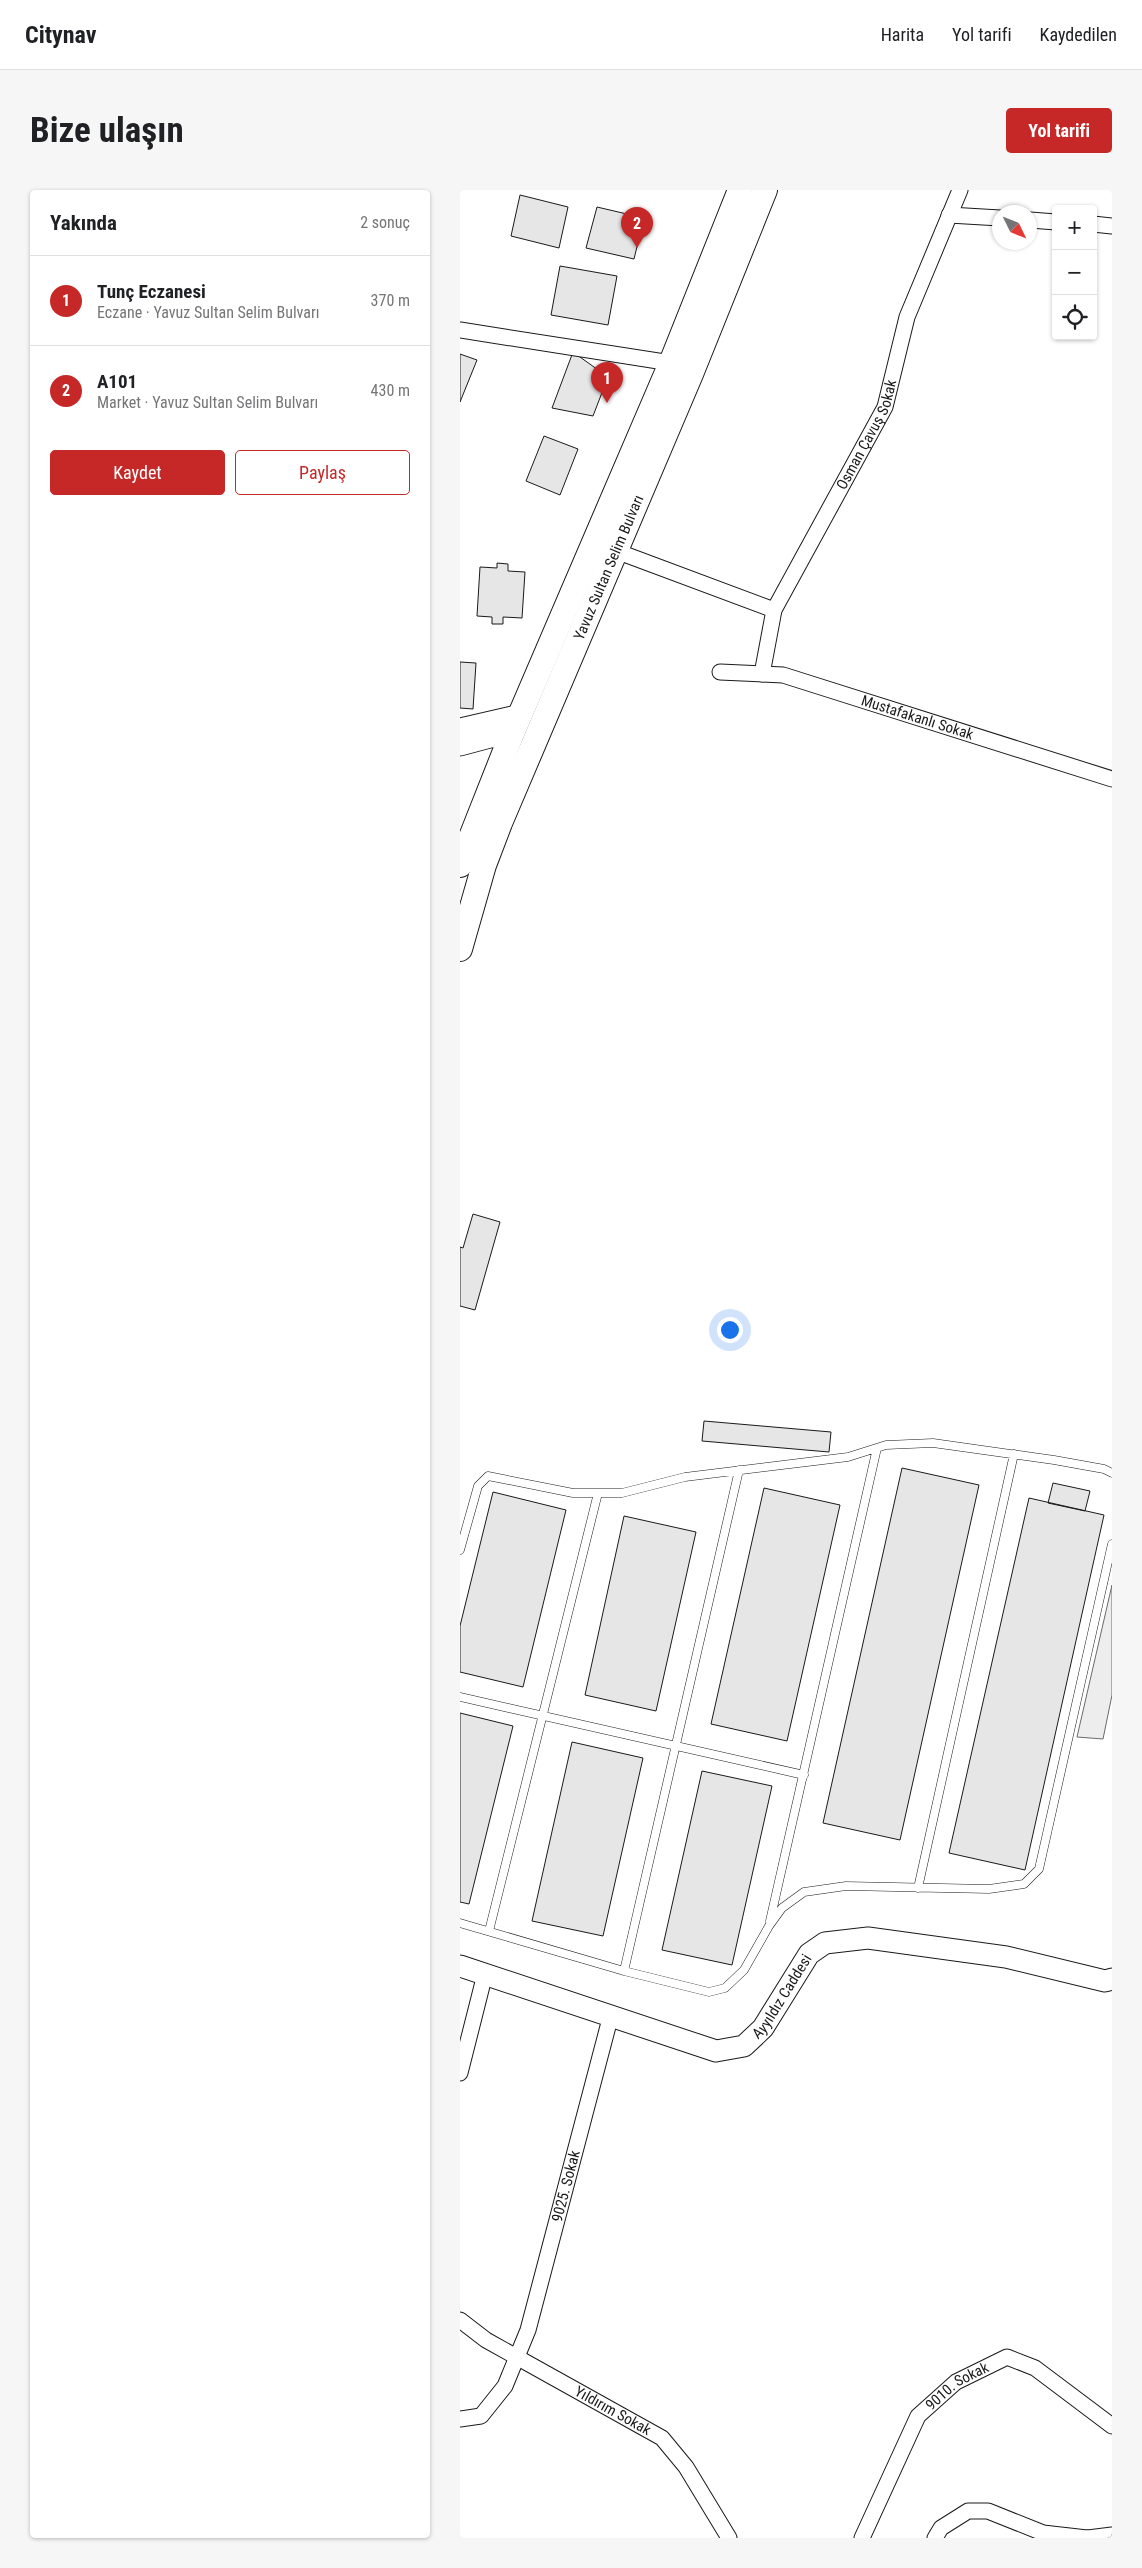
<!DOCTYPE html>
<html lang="tr">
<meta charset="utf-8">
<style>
body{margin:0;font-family:"Roboto Condensed",sans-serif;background:#f6f6f6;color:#202124}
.controls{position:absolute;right:15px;top:15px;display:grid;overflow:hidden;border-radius:5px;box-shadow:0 1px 4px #0004}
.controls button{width:45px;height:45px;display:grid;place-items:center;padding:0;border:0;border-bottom:1px solid #e0e0e0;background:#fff;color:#202124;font:25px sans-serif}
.compass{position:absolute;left:532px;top:15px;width:45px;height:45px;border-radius:50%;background:#fff;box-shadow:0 1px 4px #0004;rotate:133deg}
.you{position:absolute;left:269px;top:1139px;width:18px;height:18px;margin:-12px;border:4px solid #fff;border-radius:50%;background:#1a73e8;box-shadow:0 0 0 8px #1a73e833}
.badge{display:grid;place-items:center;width:32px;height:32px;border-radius:50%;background:#c62828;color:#fff;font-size:16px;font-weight:700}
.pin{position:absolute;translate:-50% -41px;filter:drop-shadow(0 1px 2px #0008)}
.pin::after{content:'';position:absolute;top:26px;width:18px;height:15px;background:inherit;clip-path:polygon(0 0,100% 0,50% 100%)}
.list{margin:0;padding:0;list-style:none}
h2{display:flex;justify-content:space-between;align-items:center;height:65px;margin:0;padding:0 20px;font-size:21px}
h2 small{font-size:16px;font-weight:400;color:#757577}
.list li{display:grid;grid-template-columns:32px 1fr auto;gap:15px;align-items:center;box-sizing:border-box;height:90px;padding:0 20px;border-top:1px solid #e0e0e0}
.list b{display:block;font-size:19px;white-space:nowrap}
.list p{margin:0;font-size:16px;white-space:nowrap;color:#757577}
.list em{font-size:16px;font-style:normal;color:#757577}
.actions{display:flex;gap:10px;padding:15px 20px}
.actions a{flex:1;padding:11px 0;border:1px solid #c62828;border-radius:5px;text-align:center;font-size:18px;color:#c62828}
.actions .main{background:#c62828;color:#fff}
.icon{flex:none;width:28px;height:28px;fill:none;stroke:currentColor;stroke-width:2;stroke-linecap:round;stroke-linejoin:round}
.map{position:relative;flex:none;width:652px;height:2348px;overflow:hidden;border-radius:5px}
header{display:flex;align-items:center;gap:30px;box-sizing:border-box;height:70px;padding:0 25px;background:#fff;border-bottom:1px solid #e0e0e0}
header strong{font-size:24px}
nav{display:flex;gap:28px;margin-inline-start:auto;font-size:18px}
.intro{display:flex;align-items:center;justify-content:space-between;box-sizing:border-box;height:120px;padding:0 30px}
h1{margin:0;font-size:35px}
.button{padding:12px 22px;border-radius:5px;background:#c62828;color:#fff;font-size:18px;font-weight:700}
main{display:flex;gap:30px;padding:0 30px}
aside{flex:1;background:#fff;border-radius:5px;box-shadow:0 1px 4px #0004}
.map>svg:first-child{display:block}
</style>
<header>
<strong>Citynav</strong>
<nav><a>Harita</a><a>Yol tarifi</a><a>Kaydedilen</a></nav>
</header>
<div class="intro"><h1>Bize ulaşın</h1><a class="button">Yol tarifi</a></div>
<main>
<aside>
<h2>Yakında<small>2 sonuç</small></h2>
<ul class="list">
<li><span class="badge">1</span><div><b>Tunç Eczanesi</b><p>Eczane · Yavuz Sultan Selim Bulvarı</p></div><em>370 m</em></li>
<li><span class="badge">2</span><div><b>A101</b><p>Market · Yavuz Sultan Selim Bulvarı</p></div><em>430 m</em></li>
</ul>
<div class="actions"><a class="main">Kaydet</a><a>Paylaş</a></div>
</aside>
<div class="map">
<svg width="652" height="2348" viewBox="0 0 652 2348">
<rect width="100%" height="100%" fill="#fff"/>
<path fill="#ededed" stroke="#6a6a6a" d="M652,1395V1505L643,1549L617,1547Z"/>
<path fill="#e6e6e6" stroke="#1a1a1a" d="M60,5L108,17L99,58L51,46Z
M137,17L184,28L174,69L126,58Z
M100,76L157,86L148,135L91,125Z
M113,162L148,187L133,226L92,218Z
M0,164L17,170L0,212Z
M84,246L118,259L100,305L66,291Z
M37,373L48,374V381L65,382L62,428L43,427V434H32V427L17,426L20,377L37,378Z
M0,472L16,473L13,519L0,518Z
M13,1024L40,1032L15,1120L0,1116V1057L3,1058Z
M244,1231L371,1242L369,1262L242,1251Z
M442,1278L519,1295L440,1650L363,1633Z
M593,1293L630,1301L625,1321L588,1313Z
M304,1298L380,1315L327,1551L251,1534Z
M33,1302L106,1320L63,1497L0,1482V1436Z
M569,1308L644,1325L565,1680L489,1663Z
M164,1326L236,1342L196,1521L125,1505Z
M0,1523L53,1536L9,1714L0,1712Z
M112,1552L183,1568L143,1746L72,1731Z
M242,1581L312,1596L272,1775L202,1760Z"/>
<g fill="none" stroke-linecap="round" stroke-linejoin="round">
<defs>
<path id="lane" d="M0,1360L18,1296L28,1286L113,1303H162L225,1287L388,1267L426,1255L473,1253L594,1270L644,1279L652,1283
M0,1507L344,1585
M458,1698L554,1264
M310,1731L417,1258
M0,1733L164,1781L249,1802L265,1798L284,1780L309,1736L322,1718L344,1702L386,1696L529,1699L564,1694L579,1679L652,1354
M29,1741L138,1303
M164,1781L279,1280"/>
<g id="street">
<path d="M489,25L540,28"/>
<path d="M570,30L596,32"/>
<path d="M633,34L652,36"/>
<path d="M0,140L211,173"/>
<path d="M156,361L314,420"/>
<path id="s1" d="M260,482L323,485L652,589"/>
<path id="s2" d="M302,484L314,420L425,217L447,127L500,0"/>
<path d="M0,1883L25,1784"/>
<path id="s3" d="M0,2130L26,2150L202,2248L226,2277L269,2348"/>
<path id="s4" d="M0,2229L21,2226L45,2196L68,2140L151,1825"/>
<path id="s5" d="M402,2348L458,2226L496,2192L547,2167L575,2178L652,2236"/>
<path d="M475,2348L481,2338L508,2321H528L583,2343L627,2348"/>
<path d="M628,2348L652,2345"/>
</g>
<g id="secondary">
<path d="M0,539L61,525"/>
<path d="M0,555L30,547L51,546"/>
<path id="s6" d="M0,1776L256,1861L284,1856L303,1838L349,1764L365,1753L408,1748L546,1767L645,1791L652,1789"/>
</g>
<g id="primary">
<path d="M0,675L51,546L211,173L280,0"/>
<path id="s7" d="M0,759L24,675L40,633L231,184L305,0"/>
</g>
</defs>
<use href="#lane" stroke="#1a1a1a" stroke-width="9"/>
<use href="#street" stroke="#1a1a1a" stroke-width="17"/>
<use href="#secondary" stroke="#1a1a1a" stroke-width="23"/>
<use href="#primary" stroke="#1a1a1a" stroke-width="26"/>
<use href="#lane" stroke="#fff" stroke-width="8"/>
<use href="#street" stroke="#fff" stroke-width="15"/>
<use href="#secondary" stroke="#fff" stroke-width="21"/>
<use href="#primary" stroke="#fff" stroke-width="24"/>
</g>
<g text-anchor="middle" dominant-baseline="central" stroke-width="4" stroke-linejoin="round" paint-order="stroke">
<g font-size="15" fill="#1a1a1a" stroke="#fff">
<text stroke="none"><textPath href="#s2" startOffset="264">Osman Çavuş Sokak</textPath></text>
<text stroke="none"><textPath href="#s7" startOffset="410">Yavuz Sultan Selim Bulvarı</textPath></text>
<text stroke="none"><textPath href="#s1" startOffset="204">Mustafakanlı Sokak</textPath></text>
<text stroke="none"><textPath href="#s6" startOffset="361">Ayyıldız Caddesi</textPath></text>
<text stroke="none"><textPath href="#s4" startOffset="269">9025. Sokak</textPath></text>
<text stroke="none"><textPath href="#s5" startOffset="184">9010. Sokak</textPath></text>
<text stroke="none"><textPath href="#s3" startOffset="178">Yıldırım Sokak</textPath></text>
</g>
</g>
</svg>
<div class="controls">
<button>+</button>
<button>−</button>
<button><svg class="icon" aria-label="locate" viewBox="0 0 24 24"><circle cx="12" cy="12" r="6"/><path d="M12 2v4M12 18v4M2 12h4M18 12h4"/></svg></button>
</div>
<svg class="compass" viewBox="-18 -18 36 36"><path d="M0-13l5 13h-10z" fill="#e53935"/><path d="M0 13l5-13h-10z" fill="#757577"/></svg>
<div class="you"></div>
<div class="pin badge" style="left:147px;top:213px">1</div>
<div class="pin badge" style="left:177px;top:58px">2</div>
</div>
</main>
